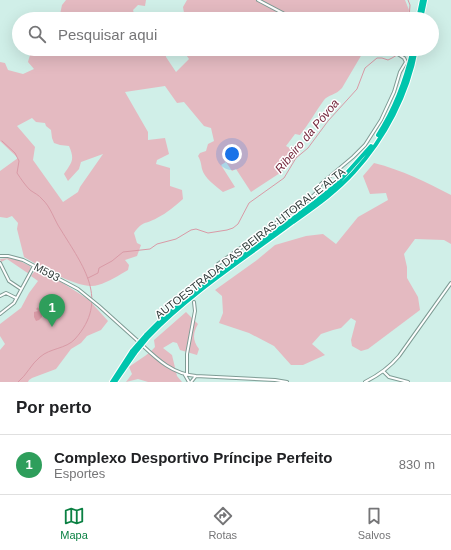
<!DOCTYPE html>
<html lang="pt">
<meta charset="utf-8">
<style>
body{margin:0;font-family:Arial,sans-serif;background:#f6f6f6;color:#202124}
.you{position:absolute;left:232px;top:154px;width:14px;height:14px;margin:-10px;border:3px solid #fff;border-radius:50%;background:#1a73e8;box-shadow:0 0 0 6px #1a73e833}
.badge{display:grid;place-items:center;width:26px;height:26px;border-radius:50%;background:#0b8043;color:#fff;font-size:13px;font-weight:700}
.pin{position:absolute;translate:-50% -33px;filter:drop-shadow(0 1px 2px #0008)}
.pin::after{content:'';position:absolute;top:21px;width:14px;height:12px;background:inherit;clip-path:polygon(0 0,100% 0,50% 100%)}
.list{margin:0;padding:0;list-style:none}
h2{display:flex;justify-content:space-between;align-items:center;height:52px;margin:0;padding:0 16px;font-size:17px}
h2 small{font-size:13px;font-weight:400;color:#757577}
.list li{display:grid;grid-template-columns:26px 1fr auto;gap:12px;align-items:center;box-sizing:border-box;height:60px;padding:0 16px;border-top:1px solid #e0e0e0}
.list b{display:block;font-size:15px;white-space:nowrap}
.list p{margin:0;font-size:13px;white-space:nowrap;color:#757577}
.list em{font-size:13px;font-style:normal;color:#757577}
.icon{flex:none;width:22px;height:22px;fill:none;stroke:currentColor;stroke-width:2;stroke-linecap:round;stroke-linejoin:round}
.map{position:relative;flex:none;width:451px;height:382px;overflow:hidden}
.search{position:absolute;background:#fff;box-shadow:0 4px 16px #0002;left:12px;right:12px;top:12px;height:44px;display:flex;align-items:center;gap:10px;box-sizing:border-box;padding:0 14px;border-radius:22px;color:#757577;font-size:15px}
.sheet{height:112px;background:#fff}
nav{display:flex;justify-content:space-around;align-items:center;box-sizing:border-box;height:56px;border-top:1px solid #e0e0e0;background:#fff;font-size:11px;color:#757577}
nav a{display:grid;justify-items:center;gap:2px}
nav .on{color:#0b8043}
.map>svg:first-child{display:block}
</style>
<div class="map">
<svg width="451" height="382" viewBox="0 0 451 382">
<rect width="100%" height="100%" fill="#d0efe8"/>
<path fill="#e4bac1" fill-rule="evenodd" d="M66,0H146L145,6L138,5L133,10L135,17L130,19H59L62,5Z
M187,0H405L409,10L408,19H185L183,7Z
M38,49H165L166,57L176,72L189,59L182,49H365L342,88C336,95 328,95 324,100C315,112 309,124 300,135L295,134L286,146L300,154L280,173L251,192L236,169L232,171L226,162L221,165L235,187L223,192C216,186 204,178 202,169C201,164 201,161 198,156L200,153L206,151L208,144L214,141L211,128L204,126L184,102L177,103L165,86L125,92L148,132V140L165,138L169,154L157,160L156,164L170,168V186L182,190L183,199C175,206 167,213 157,218C145,225 143,220 134,233L137,243L141,245L137,256L125,260L129,265L128,270C119,275 109,282 98,285C80,291 40,266 24,257L17,229L18,223L12,216L7,218L0,217V171L18,158L0,141V62L5,63L8,70L23,74L34,69L28,62L30,55ZM32,118L36,122L45,123L46,126L51,130L52,138L54,143L60,145L69,146C75,160 72,162 64,174L68,181L79,169L81,162L103,154L80,187L78,192L63,202L33,160L35,147L17,126Z
M374,163C402,170 426,182 451,195V244L444,240L415,239L404,254L407,267V278L418,297L420,310L368,349L361,351L352,346L351,340L356,321L351,318L341,328L333,330L321,334L312,344L325,355L303,365H291L274,346L249,333L219,323L223,313L222,296L215,290L257,260L275,245L306,236L323,234L336,244L358,217L388,200L386,193L370,194L363,176Z
M8,258L18,260L30,266L31,269L29,274L7,259L1,262L0,259Z
M36,269L58,280L80,294L89,300L108,321L101,330L87,336L81,343L71,349L56,369L32,378L29,380L28,382H0V350L5,344L0,336V324L21,308L29,293L38,281L31,276Z
M186,312L198,324C193,333 192,340 199,349L197,355L180,350L177,343L173,342L163,348L172,355L177,376L182,382H148L138,379L126,382L132,374L129,367C138,360 147,356 155,347L154,340Z"/>
<path fill="#d99aa6" d="M40,306L44,308L43,310L44,313L42,314V311V317L39,320L36,321L34,317V312L38,311L36,309L38,307V309Z"/>
<g fill="none" stroke-linecap="round" stroke-linejoin="round">
<path stroke="#d99aa6" stroke-width="1" d="M408,0L410,5L409,19
M2,141L15,153L19,161L17,173C21,179 25,185 30,190C34,193 39,195 42,199C51,207 54,220 61,230C83,266 110,300 75,339C66,349 50,348 40,357C31,364 27,375 18,382
M88,278L98,273L99,268L112,261L123,252L150,249L157,244L176,239L191,230L196,229L208,233L227,230L233,228L238,224L249,203L284,178L296,158L308,148L328,121L357,89L365,68L377,58H382L388,60L392,58L397,55L401,49"/>
<defs>
<path id="minor" d="M258,0L294,19
M0,256H8L23,260L78,289L99,306L139,342
M0,263L9,281L21,289
M218,264L311,198L316,193L321,184L353,157L365,145L381,120L394,92L400,72L406,62L404,58L390,49
M0,296L6,293L16,298
M0,314L14,303L34,266
M142,345C158,360 173,374 196,376L275,380L287,382
M384,372L389,377L408,382
M185,375L189,382
M187,375V354L195,311L194,302
M191,382L195,377
M365,382C379,375 389,368 399,356L451,283"/>
<path id="highway" d="M418,19L422,0
M421,19L425,0
M378,135C395,109 406,79 413,49
M146,335L163,318L195,292L315,202L337,184L371,146
M148,337C190,293 245,258 293,222C314,207 336,192 354,172C385,138 408,94 416,49
M112,382L132,351
M115,382L135,353"/>
</defs>
<use href="#minor" stroke="#7e9b94" stroke-width="4"/>
<use href="#highway" stroke="#fff" stroke-width="6"/>
<use href="#minor" stroke="#fff" stroke-width="2"/>
<use href="#highway" stroke="#00c5ad" stroke-width="4"/>
<defs>
<path id="highway-bridge" d="M132,351L146,335
M135,353L148,337"/>
</defs>
<use href="#highway-bridge" stroke="#fff" stroke-width="6" stroke-linecap="butt"/>
<use href="#highway-bridge" stroke="#00c5ad" stroke-width="4"/>
</g>
<g text-anchor="middle" dominant-baseline="central" stroke-width="3" stroke-linejoin="round" paint-order="stroke">
<g font-size="11" fill="#313d3b" stroke="#fff">
<text transform="translate(250 243) rotate(-38)">AUTOESTRADA DAS BEIRAS LITORAL E ALTA</text>
<text transform="translate(47 272) rotate(27)">M593</text>
</g>
<g font-size="12" font-style="italic" fill="#762a3f" stroke="#fff">
<text transform="translate(307 136) rotate(-50)">Ribeiro da Póvoa</text>
</g>
</g>
</svg>
<div class="you"></div>
<div class="pin badge" style="left:52px;top:327px;background:#2e9e5b">1</div>
<div class="search"><svg class="icon" aria-label="search" viewBox="0 0 24 24"><circle cx="10" cy="10" r="6"/><path d="M15 15l6 6"/></svg>Pesquisar aqui</div>
</div>
<section class="sheet">
<h2>Por perto<small></small></h2>
<ul class="list">
<li><span class="badge" style="background:#2e9e5b">1</span><div><b>Complexo Desportivo Príncipe Perfeito</b><p>Esportes</p></div><em>830 m</em></li>
</ul>
</section>
<nav>
<a class="on"><svg class="icon" aria-label="map" viewBox="0 0 24 24"><path d="M3 6l6-2 6 2 6-2v14l-6 2-6-2-6 2zM9 4v14M15 6v14"/></svg>Mapa</a>
<a><svg class="icon" aria-label="directions" viewBox="0 0 24 24"><path d="M12 3l9 9-9 9-9-9zM9 14v-3h6M13 9l2 2-2 2"/></svg>Rotas</a>
<a><svg class="icon" aria-label="saved" viewBox="0 0 24 24"><path d="M7 4h10v16l-5-4-5 4z"/></svg>Salvos</a>
</nav>
